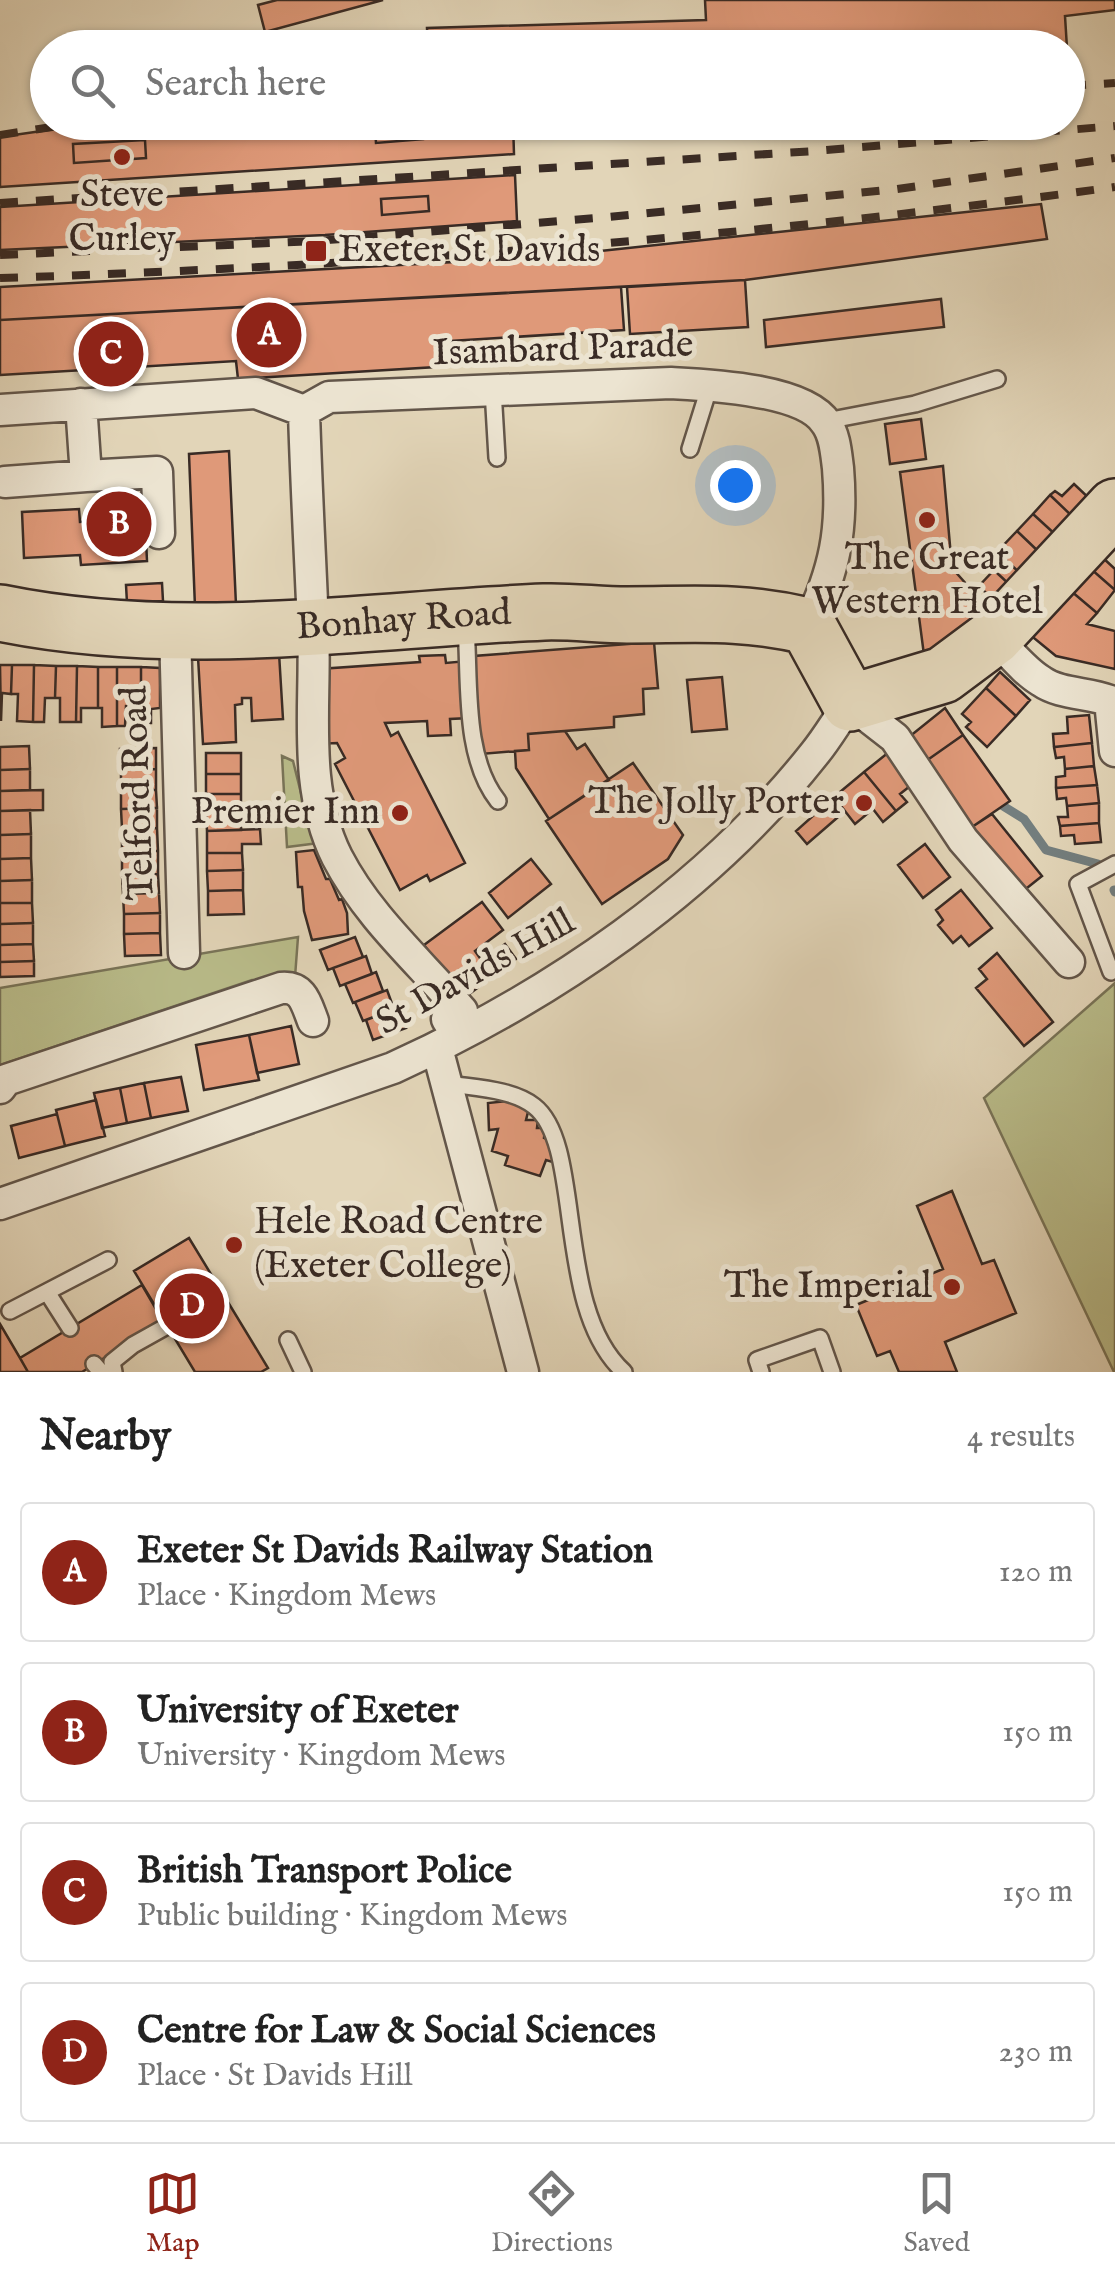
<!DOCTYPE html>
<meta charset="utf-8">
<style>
body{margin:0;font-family:"IM FELL English",serif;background:#f2f2f2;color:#222}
.you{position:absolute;left:735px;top:485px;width:35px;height:35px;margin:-25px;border:8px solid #fff;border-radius:50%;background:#1a73e8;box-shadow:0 0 0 15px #1a73e833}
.badge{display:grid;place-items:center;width:65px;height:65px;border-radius:50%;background:#8f2418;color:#fff;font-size:32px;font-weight:700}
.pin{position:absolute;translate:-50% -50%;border:5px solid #fff;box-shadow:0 2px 10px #0006}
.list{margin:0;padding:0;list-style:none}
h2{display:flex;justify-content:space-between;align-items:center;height:130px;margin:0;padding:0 40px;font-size:42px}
h2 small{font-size:32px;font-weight:400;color:#767676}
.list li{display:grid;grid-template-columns:65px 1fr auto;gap:30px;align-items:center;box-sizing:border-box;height:140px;margin:0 20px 20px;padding:0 20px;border:2px solid #e0e0e0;border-radius:10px}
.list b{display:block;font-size:38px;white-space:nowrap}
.list p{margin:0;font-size:32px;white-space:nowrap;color:#767676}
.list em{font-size:32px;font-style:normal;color:#767676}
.icon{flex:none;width:55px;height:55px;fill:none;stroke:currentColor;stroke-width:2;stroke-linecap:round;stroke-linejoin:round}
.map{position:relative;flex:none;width:1115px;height:1372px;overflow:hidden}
.search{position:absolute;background:#fff;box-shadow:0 2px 8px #0004;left:30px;right:30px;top:30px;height:110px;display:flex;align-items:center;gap:25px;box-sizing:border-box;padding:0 35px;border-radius:55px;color:#767676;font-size:38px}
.sheet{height:770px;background:#fff}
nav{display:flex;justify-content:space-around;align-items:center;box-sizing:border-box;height:140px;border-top:2px solid #e0e0e0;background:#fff;font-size:28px;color:#767676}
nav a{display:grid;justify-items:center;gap:5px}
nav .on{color:#8f2418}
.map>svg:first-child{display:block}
</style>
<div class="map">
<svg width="1115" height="1372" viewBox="0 0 1115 1372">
<rect width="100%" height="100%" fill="#e2d5b8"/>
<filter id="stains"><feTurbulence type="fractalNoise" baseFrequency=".002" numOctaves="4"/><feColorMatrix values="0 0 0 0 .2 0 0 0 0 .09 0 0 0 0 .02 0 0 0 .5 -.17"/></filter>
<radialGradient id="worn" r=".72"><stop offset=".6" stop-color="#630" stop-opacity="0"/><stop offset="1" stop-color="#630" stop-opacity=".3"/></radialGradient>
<path fill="#b9bc8a" stroke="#797458" stroke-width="2.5" d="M282,756L293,761L307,817L319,843L287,847Z
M298,937L295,977L252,980L0,1065V988Z
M1115,983V1372H1114L984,1098Z"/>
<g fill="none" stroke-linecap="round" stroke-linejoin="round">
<path stroke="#737e7e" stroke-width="9" d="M1003,806L1024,819L1046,850L1098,864
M1114,890L1115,892"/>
</g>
<path fill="#df9979" stroke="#392b25" stroke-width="2.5" d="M277,0H383L265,32L258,5Z
M705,0H1115V10L1065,16L1067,48H428L427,28L706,20Z
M104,122H513L514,154L0,187V137Z
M422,124L423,139L376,143L375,128Z
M145,140L146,158L74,163L73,144Z
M515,175L517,221L325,235L0,250V207Z
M428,196L429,211L382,215L381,199Z
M1041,204L1047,239L745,280L0,320V287L544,257Z
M745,280L748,327L630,334L627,287Z
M621,287L624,330L451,341L453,366L238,379L236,361L0,375V320Z
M941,299L944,327L766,347L764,320Z
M921,419L926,459L890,464L885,424Z
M229,451L236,605L195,607L189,454Z
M943,466L952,568L992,613L924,655L900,472Z
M1074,484L1091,500L1074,518L1050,495L1055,491L1062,496Z
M1050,495L1074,518L1057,536L1033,514Z
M79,509L80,522L145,518L147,561L81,565L80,555L24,558L22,512Z
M1033,514L1057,536L1040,553L1017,531Z
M1017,531L1040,553L1021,574L997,552Z
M997,552L1021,574L1010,585L986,563Z
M1102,557L1115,569V590L1091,569Z
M1091,569L1115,590L1097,613L1071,591Z
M994,570L1010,585L995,602L979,586Z
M162,583L163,601L127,603L126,585Z
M1071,591L1097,613L1087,624L1115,631V669L1056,656L1029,634Z
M654,642L658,688L643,689L644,714L614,717V727L528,734L529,750L481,754L474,656Z
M279,653L283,719L252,721L251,698H242V704L235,705L236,742L203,744L198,657Z
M445,655L446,663L467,661L470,718L450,719L451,735L428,736L427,721L385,723L391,736L398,732L465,863L430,881L427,875L400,890L335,764L345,758L337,743L317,744L319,669L420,662L419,656Z
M0,665H12L11,694L2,693L1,721Z
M12,665H34L33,722L17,721L18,694H11Z
M34,665L56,666L55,698H45L44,722H33Z
M56,666H77L76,722H60V698H55Z
M77,666L98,667V708H81V722H76Z
M98,667H117V726L102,727V708H98Z
M117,667H141V707L126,706L125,726H117Z
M141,667L160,668V708L151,709V723H141Z
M1000,672L1030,700L1016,716L986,688Z
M722,677L727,729L692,732L687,680Z
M986,688L1016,716L987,747L966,727L971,722L962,714Z
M945,708L963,735L926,761L909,737Z
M1089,715L1092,743L1054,747L1053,734L1068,733L1067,717Z
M565,731L577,749L585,744L609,780L549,819L516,768L515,751L529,750L528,734Z
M963,735L1010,801L972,827L926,761Z
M1092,743L1094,766L1065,769L1064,757L1056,758L1054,747Z
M29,746L30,769L0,770V747Z
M156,748V769L121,770L120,749Z
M894,748L919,779L900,794L907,802L896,811L864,772Z
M206,753H241V774H206Z
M633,763L683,835L668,859L602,904L546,821Z
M1094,766L1097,785L1056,788V777L1065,776V769Z
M30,769V790L0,791V770Z
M156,769V790H121V770Z
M864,772L896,811L883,822L873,809L855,824L834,797Z
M206,774H241V794H206Z
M1097,785L1099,803L1067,806L1066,798L1057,799L1056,788Z
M43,790V810L0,811V791Z
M121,790H156L157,808L121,809Z
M206,794H241V811L206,812Z
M834,797L845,811L807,844L796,831Z
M1099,803V823L1060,826L1058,817H1068L1067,806Z
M157,808V828L122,829L121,809Z
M30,810L31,834L0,835V811Z
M241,811V830L207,831L206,812Z
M992,814L1042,876L1022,892L972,827Z
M1099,823L1101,842L1075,844L1074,835L1061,836L1060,826Z
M157,828L158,851H122V829Z
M260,829L261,844H242V853H207V831Z
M31,834V858L0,859V835Z
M925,844L950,877L923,898L898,865Z
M314,850L326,879H330L339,900L342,899L347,913L348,934L312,940L304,911L302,887H298L296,852Z
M122,851H158V874L122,875Z
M207,853H242L243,870L207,871Z
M31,858L32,880L0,881V859Z
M531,859L551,884L508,918L489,893Z
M243,870V890L208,891L207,871Z
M158,874L159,893L123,894L122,875Z
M32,880V903H0V881Z
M243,890L244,914L208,915V891Z
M961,890L992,928L969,946L961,936L953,943L938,925L943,920L936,910Z
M159,893L160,913L124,914L123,894Z
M482,902L503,930L475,951L482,961L505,944L516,959L464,998L424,945Z
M0,903H32L33,923L0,924Z
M160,913V933L124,934V914Z
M33,923V944L0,945V924Z
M160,933L161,955L125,956L124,934Z
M355,937L363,957L328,970L320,950Z
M33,944L34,961L0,962V945Z
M997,953L1053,1022L1024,1046L976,988L987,979L979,969Z
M366,956L372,974L340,986L333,968Z
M34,961V976L0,977V962Z
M376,972L383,991L353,1003L345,984Z
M387,990L394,1009L363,1021L355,1002Z
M398,1008L406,1028L373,1040L366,1020Z
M291,1026L299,1064L257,1073L249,1035Z
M249,1035L259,1080L204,1090L196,1045Z
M181,1077L188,1111L151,1118L144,1083Z
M144,1083L151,1118L127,1123L120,1088Z
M120,1088L127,1123L102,1128L94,1093Z
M96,1100L105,1136L65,1146L56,1110Z
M507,1101L529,1108L526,1120H538L537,1128H545L544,1138L552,1141L556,1163L546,1160L540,1176L505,1165L508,1156L492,1151L498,1129L489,1130L488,1103Z
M57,1114L65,1146L19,1158L11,1126Z
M952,1191L982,1264L994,1260L1016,1313L945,1342L957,1372H899L890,1351L877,1356L856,1305L943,1269L917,1206Z
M189,1238L268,1368L261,1372H195L134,1271Z
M142,1285L163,1321L82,1372H28L20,1358Z
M0,1324L20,1358L28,1372H0Z"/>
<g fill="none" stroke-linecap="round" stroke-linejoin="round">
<defs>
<path id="lane" d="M493,390L497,458
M826,421L915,404L997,379
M690,449L710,385
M466,627C470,682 463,757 498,801
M1111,972L1078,884L1115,864
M444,1083C471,1088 511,1088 534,1106C585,1145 553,1308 624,1372
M47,1292L70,1328
M10,1311L108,1260
M288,1340L303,1372
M94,1364L101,1372
M114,1372L112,1362L133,1345L167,1326
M761,1372L757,1360L820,1338L832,1372"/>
<path id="street" d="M81,404L86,476L157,472L159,533
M0,410L256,393L304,411
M304,411L329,397L671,383C709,385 804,389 826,423C835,435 836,453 838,468C843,529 835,570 808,626
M304,411C306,482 310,553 313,625C317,702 301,785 337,857C368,917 419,961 462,1011L447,1019L457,1035
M5,482L86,476
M175,631L184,953
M994,637C1009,651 1024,671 1041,681C1061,695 1088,692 1110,701L1115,751
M437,1048L523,1372
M0,1088L6,1080L281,988C303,986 306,1003 313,1021
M0,1204L393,1068C551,996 707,890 815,753C828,737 838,719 850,703L895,738L963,840L1069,962"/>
<g id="highway">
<path id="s1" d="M0,613C181,650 362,620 544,612C571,611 599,615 627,615C695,615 739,610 808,626L850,703L943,675L994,637L1115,507"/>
</g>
</defs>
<use href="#lane" stroke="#63564a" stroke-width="20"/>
<use href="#street" stroke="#63564a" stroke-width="35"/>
<use href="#highway" stroke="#392b25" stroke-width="60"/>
<use href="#lane" stroke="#ece4d1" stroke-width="15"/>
<use href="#street" stroke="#ece4d1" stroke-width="30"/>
<use href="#highway" stroke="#e2d5b8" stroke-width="55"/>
<path stroke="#392b25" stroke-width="8" stroke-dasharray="18 18" stroke-linecap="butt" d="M1068,86L1115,83
M0,135L84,122
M0,203L815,151L1115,126
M0,255L316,241L597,218L897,189L1115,158
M0,278C373,266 745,238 1115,187"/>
</g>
<g fill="#8f2418" stroke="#ece4d1" stroke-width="4">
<circle cx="122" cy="157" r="10"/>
<rect x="304" y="239" width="24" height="24" rx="5"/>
<circle cx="927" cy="520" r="10"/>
<circle cx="864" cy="803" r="10"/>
<circle cx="400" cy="813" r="10"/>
<circle cx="234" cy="1245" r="10"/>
<circle cx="952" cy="1287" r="10"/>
</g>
<g text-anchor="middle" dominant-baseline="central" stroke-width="10" stroke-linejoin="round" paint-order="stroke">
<g font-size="38" fill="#392b25" stroke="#ece4d1" text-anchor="end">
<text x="122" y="196" text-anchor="middle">Steve<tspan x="122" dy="44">Curley</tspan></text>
<text x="338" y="251" text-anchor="start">Exeter St Davids</text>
<text x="927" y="559" text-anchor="middle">The Great<tspan x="927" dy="44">Western Hotel</tspan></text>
<text x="844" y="803">The Jolly Porter</text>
<text x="380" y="813">Premier Inn</text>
<text x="254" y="1223" text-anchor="start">Hele Road Centre<tspan x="254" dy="44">(Exeter College)</tspan></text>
<text x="932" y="1287">The Imperial</text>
</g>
<g font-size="38" fill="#392b25" stroke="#ece4d1">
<text transform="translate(563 350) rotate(-2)">Isambard Parade</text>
<text stroke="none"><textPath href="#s1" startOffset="405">Bonhay Road</textPath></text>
<text transform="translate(139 793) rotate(-92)">Telford Road</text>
<text transform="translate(476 973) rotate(-29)">St Davids Hill</text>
</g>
</g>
<rect width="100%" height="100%" filter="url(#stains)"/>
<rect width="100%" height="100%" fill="url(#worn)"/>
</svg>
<div class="you"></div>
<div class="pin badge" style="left:269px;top:335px">A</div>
<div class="pin badge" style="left:119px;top:524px">B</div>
<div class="pin badge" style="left:111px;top:354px">C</div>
<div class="pin badge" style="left:192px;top:1306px">D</div>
<div class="search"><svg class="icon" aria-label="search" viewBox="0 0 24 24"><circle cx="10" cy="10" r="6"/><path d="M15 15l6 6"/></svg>Search here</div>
</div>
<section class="sheet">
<h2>Nearby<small>4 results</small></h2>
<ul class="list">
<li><span class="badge">A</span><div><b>Exeter St Davids Railway Station</b><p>Place · Kingdom Mews</p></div><em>120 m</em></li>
<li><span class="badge">B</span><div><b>University of Exeter</b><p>University · Kingdom Mews</p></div><em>150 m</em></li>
<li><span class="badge">C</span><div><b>British Transport Police</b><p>Public building · Kingdom Mews</p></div><em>150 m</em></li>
<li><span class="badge">D</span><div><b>Centre for Law &amp; Social Sciences</b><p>Place · St Davids Hill</p></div><em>230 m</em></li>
</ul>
</section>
<nav>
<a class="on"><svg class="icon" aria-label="map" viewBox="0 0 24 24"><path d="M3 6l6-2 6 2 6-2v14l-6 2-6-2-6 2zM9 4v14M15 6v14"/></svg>Map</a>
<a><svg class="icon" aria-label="directions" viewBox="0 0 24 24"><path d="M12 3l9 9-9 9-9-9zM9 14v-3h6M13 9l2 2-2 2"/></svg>Directions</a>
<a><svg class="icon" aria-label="saved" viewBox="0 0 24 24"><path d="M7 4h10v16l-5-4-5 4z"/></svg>Saved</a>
</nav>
